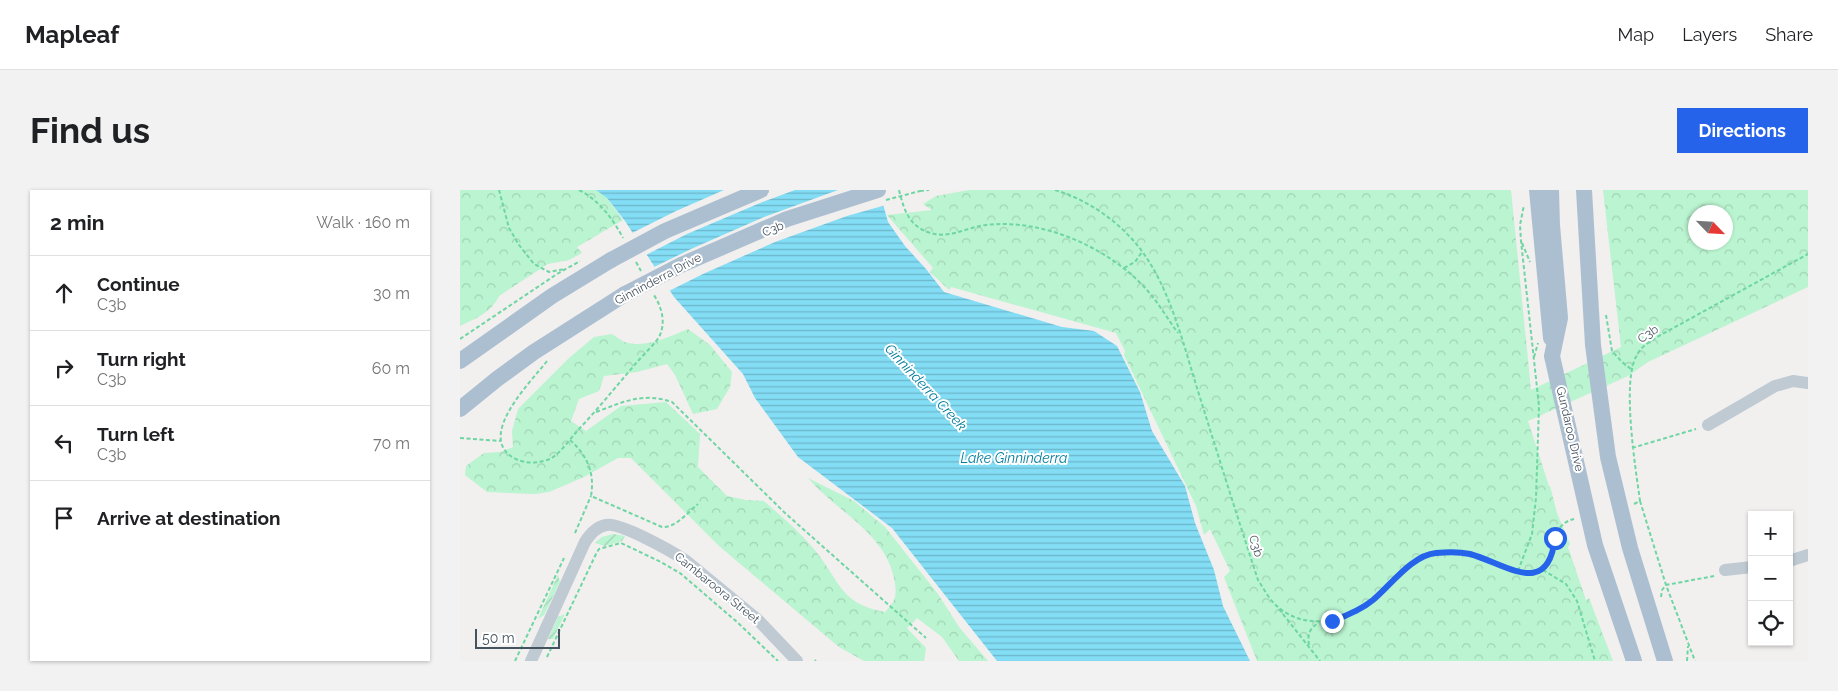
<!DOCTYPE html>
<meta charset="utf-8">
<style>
body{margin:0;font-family:Raleway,sans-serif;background:#f2f2f2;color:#202124}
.controls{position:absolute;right:15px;bottom:15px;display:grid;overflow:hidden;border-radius:0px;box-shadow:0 1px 4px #0004}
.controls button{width:45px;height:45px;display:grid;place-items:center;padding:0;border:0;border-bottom:1px solid #e0e0e0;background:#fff;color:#202124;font:25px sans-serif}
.compass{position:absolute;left:1228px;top:15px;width:45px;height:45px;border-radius:50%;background:#fff;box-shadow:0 1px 4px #0004;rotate:115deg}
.scale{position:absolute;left:15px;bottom:12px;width:85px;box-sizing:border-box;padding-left:5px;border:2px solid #45535f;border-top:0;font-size:14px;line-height:18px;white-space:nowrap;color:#45535f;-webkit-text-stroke:4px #fff;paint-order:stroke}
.stop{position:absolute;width:15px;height:15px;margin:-11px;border:4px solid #2563eb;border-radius:50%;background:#fff}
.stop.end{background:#2563eb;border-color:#fff;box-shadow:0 1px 5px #0008}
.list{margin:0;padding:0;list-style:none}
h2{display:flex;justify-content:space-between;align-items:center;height:65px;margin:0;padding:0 20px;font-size:21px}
h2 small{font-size:16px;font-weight:400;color:#757577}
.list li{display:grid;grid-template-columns:32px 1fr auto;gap:15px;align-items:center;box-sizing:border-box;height:75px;padding:0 20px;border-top:1px solid #e0e0e0}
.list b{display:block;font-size:19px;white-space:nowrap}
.list p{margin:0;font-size:16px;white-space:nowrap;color:#757577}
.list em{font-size:16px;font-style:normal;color:#757577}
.icon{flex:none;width:28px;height:28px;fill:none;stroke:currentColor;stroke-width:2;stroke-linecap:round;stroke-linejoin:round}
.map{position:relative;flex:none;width:1348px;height:471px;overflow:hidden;border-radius:0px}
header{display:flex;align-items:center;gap:30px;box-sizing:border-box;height:70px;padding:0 25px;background:#fff;border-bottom:1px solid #e0e0e0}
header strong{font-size:24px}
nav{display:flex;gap:28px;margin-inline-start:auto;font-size:18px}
.intro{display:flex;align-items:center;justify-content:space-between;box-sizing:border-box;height:120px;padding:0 30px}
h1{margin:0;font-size:35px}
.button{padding:12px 22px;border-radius:0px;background:#2563eb;color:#fff;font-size:18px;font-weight:700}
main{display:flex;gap:30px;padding:0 30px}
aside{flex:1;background:#fff;border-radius:0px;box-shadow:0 1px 4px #0004}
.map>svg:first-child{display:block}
</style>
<header>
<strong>Mapleaf</strong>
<nav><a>Map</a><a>Layers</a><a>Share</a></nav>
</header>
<div class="intro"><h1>Find us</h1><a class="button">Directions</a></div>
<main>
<aside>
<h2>2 min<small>Walk · 160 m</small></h2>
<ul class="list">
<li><svg class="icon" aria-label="ahead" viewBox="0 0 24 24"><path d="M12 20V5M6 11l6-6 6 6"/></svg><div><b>Continue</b><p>C3b</p></div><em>30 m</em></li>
<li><svg class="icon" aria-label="right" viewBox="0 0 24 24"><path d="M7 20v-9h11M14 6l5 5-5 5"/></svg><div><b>Turn right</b><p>C3b</p></div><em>60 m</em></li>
<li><svg class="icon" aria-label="left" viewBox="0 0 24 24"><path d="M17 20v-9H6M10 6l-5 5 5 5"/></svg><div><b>Turn left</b><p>C3b</p></div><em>70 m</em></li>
<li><svg class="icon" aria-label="arrive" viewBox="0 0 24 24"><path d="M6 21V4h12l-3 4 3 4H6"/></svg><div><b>Arrive at destination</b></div></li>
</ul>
</aside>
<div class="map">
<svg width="1348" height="471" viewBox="0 0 1348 471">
<defs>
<pattern id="forest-crowns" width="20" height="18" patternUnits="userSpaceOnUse" patternTransform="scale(1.25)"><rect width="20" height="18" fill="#baf4d0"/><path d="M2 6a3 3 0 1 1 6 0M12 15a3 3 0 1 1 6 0" fill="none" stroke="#a1d3b5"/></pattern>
<pattern id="garden-furrows" width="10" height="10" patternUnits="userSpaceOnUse" patternTransform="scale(1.25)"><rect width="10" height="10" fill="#baf4d0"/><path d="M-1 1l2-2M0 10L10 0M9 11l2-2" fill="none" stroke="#a1d3b5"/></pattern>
<pattern id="water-rules" width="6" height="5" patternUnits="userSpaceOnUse" patternTransform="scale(1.25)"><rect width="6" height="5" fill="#82ddf5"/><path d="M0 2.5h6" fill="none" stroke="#6cb6ca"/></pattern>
</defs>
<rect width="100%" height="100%" fill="#f2efef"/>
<path fill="url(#forest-crowns)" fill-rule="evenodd" d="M0,0H141L163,30L117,57L122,63L109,70L88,74L39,106C32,122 15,129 0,136Z
M509,0H1051L1071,200L1161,157L1143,0H1348V97L1188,172L1168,186L1068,231L1089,296H1090L1097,323L1110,354L1108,357L1126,410L1129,408L1153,471H797L764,387L770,381L750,339L744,345L736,316L664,165L665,161L656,143L491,97L489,100L470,82L473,78L427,25L472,20L463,14L476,6ZM1236,22H1266V52H1236Z
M228,139L250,155L272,182L270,197L257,219L233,224L215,185L207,174L177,182L144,186L139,201L119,209L111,231L126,241L161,216L206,212L240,244L238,277L267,306L286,310L304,311C321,326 339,341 354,359C380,390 379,414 425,422C437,410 437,404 434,388C424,342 376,321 348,288L394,311L425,337L478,404L499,437L528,471H499L482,447L457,428L447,438L466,458L464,471H404L379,457L259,356L171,268H158L124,287L89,302L75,304L27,302L5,285L6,276L24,263L40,262L53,257L52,241L58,219L109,168L134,147L152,144C156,146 161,151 165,152C185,159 211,146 228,139Z"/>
<path fill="url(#garden-furrows)" d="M153,344L165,346L162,351L145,356L135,353L142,347Z
M98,385L100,392L84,425L78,429Z
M105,424L93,449H88L98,427Z"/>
<path fill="url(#water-rules)" d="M136,0H419L428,32L445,56L466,79L484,102L602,137L634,141L657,156L680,202L692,241L725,296L735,333L754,380L763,416L790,471H537L432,338L338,267L295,208L283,184L214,107L165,31L147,8Z"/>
<path fill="#f2efef" d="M264,0H335L300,13L227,44L184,66L170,44L216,21Z
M378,0H422L426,15L387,26L315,52L243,84L207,102L192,78L231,59L304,27Z"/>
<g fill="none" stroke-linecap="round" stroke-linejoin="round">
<path stroke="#6ed6a2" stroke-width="2" stroke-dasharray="4 2.5" stroke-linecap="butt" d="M39,0L49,38L59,55L74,74L89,82L105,79
M119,0C139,10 153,29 163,48
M439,0C444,20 449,37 471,43C490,49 507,37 526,35C585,28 655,60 692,106C701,117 709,131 718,143
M595,0C632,11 667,37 688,70C712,107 724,156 737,198C757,262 777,326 798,390C804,399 810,411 818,417C846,441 886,432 912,411C931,396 951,367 975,363C985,362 1000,362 1009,364C1029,368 1062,391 1082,380C1102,369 1085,336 1114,329
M460,1L469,0
M1062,53L1070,72
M176,72L181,81
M664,78L675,72L682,62
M1146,125L1152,161L1162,172L1171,179
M0,149L97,84L120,71
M1074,167L1078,153
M87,171C70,193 12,250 58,270C68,274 82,273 92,268C102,261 110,249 118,240C139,218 158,194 178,171C184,164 197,152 200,145C206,131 201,116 194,105
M136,222C163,212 183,202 212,212L325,323L466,448
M0,248L41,251
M110,250C127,265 135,283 131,306L202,337C216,338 228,322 238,314
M1172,258L1236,239
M1180,311L1206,395L1235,471
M1174,314L1180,311C1176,281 1161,190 1177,165C1181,157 1189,152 1197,147L1348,64
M115,343L131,306
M1083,380L1106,394L1117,411L1135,471
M1058,381L1072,344L1076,308L1079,216L1061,51L1060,35L1064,15
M1201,407L1202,400L1206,395L1254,386
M819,419L860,471
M849,455C847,445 850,437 859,433
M87,467L136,364L139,359L161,353L201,372L220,383L277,432L318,471
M55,471L104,368
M355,471L356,470
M1227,471L1228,456"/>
<path stroke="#bfcad3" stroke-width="12" d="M1248,235L1315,196L1333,191L1348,193
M1329,371L1348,365
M1265,380L1292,377
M71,471L125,352C130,344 136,337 146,335C160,332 211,361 225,370L298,430L337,471"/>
<path stroke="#acbfd1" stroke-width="16" d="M1077,0L1091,148
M1091,0L1092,35L1100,128L1092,166L1135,355L1174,471
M1124,0L1133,155L1148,267L1170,358L1205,471
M0,171L92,106L151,70
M0,219L37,189L74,162L165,104"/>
<path stroke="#6ed6a2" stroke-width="2" stroke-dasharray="4 2.5" stroke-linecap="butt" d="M426,10L460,1"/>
<path stroke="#acbfd1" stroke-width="16" d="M151,70L205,41L301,0
M165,104L221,75L327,29L418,0"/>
</g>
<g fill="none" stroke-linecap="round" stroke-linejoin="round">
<path stroke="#2563eb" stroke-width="6" d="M872,431C886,426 901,420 913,410C930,396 952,365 976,363C986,362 1001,362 1010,364C1046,374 1088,409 1095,348"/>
</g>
<g text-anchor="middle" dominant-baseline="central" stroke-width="4" stroke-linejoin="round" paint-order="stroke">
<g font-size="12" fill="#45535f" stroke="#fff">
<text transform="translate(313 39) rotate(-22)">C3b</text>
<text transform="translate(198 89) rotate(-28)">Ginninderra Drive</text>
<text transform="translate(1188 144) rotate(-35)">C3b</text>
<text transform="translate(1110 239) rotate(77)">Gundaroo Drive</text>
<text transform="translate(796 356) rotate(72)">C3b</text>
<text transform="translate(257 398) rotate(39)">Cambaroora Street</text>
</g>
<g font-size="14" font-style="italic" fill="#037e9e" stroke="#fff">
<text transform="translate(466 197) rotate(47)">Ginninderra Creek</text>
<text x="554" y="268">Lake Ginninderra</text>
</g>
</g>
</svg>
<div class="controls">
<button>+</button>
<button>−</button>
<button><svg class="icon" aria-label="locate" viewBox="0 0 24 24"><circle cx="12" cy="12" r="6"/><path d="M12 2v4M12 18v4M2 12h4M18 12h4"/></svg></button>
</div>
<svg class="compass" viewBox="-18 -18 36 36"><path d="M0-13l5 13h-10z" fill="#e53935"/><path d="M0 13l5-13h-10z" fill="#757577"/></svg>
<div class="scale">50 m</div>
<div class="stop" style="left:1095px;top:348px"></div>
<div class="stop end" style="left:872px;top:431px"></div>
</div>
</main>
